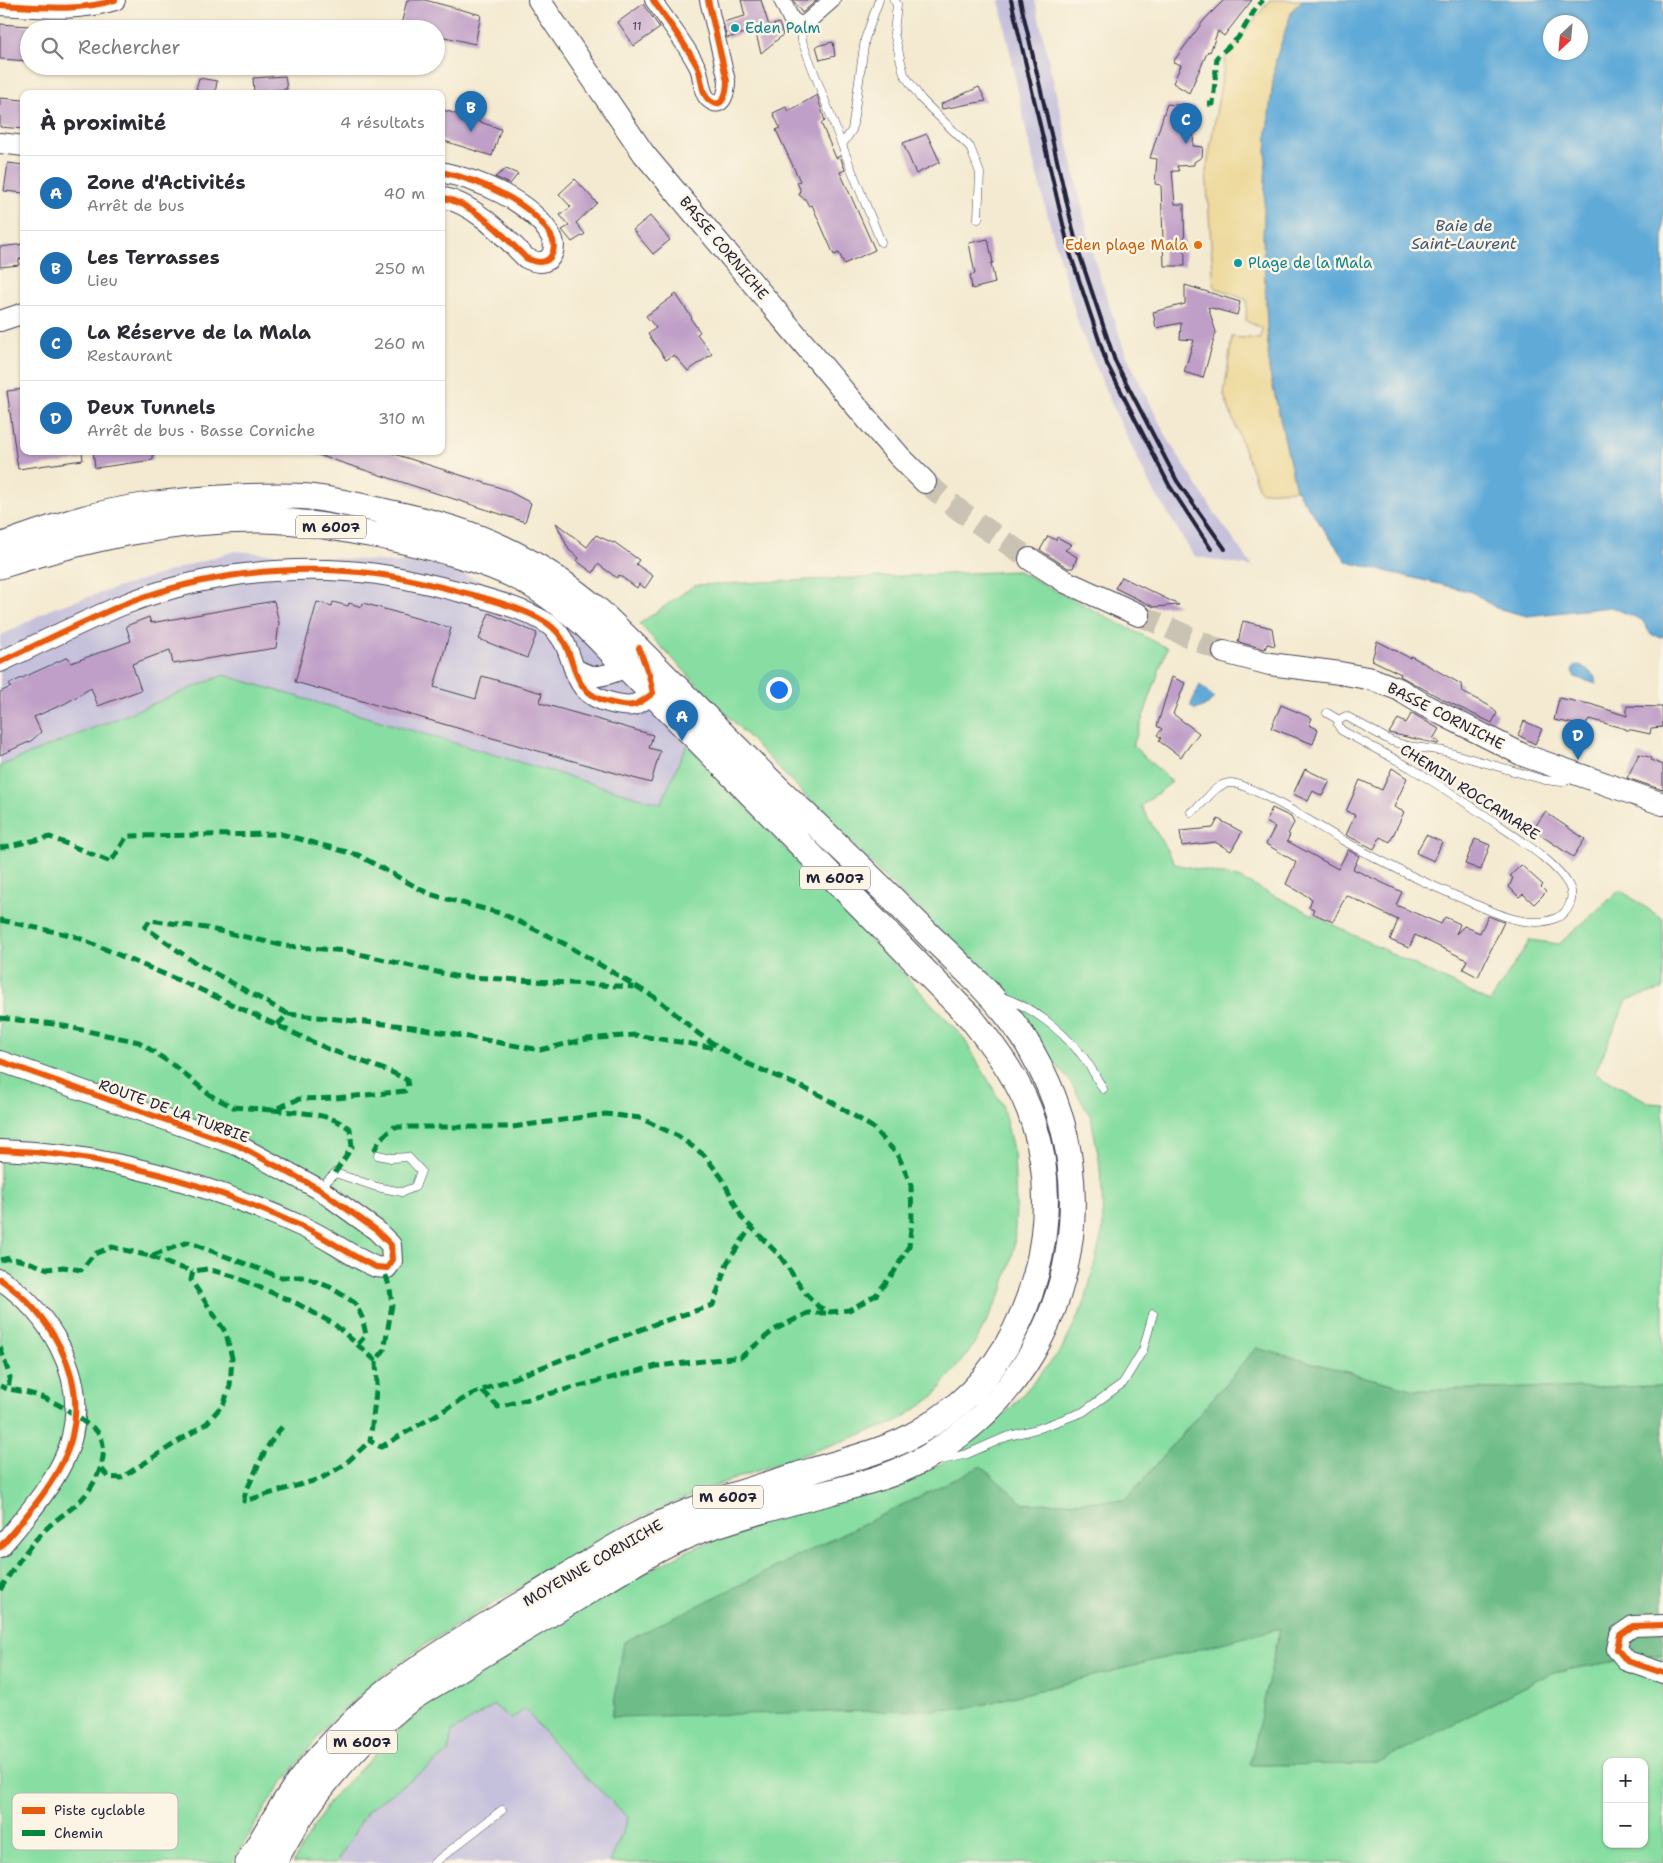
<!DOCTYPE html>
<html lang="fr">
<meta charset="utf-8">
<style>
body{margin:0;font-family:"Shantell Sans",sans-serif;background:#f2f2f3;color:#2b2b33}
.controls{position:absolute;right:15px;bottom:15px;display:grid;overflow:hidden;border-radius:10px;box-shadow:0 1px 4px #0004}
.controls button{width:45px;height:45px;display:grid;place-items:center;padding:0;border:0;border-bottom:1px solid #e1e1e2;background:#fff;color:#2b2b33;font:25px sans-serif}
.compass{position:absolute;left:1543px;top:15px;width:45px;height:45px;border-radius:50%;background:#fff;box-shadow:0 1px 4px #0004;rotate:206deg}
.you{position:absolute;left:778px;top:689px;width:18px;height:18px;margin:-12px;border:4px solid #fff;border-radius:50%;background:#1a73e8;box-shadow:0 0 0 8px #1a73e833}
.badge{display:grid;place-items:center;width:32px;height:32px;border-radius:50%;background:#1f6fb2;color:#fff;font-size:16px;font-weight:700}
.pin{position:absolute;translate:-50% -41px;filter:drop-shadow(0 1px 2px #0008)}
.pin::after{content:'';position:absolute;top:26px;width:18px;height:15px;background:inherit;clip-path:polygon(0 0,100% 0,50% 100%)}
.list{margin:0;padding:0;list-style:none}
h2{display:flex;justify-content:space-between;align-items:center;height:65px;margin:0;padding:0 20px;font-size:21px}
h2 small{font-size:16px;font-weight:400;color:#7c7c81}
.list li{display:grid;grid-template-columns:32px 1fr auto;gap:15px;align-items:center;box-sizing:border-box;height:75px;padding:0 20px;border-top:1px solid #e1e1e2}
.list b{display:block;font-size:19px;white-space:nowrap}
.list p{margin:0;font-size:16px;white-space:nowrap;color:#7c7c81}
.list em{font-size:16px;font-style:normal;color:#7c7c81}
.icon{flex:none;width:28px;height:28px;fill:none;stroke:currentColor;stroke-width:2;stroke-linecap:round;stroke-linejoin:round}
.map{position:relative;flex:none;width:1663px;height:1863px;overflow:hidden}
.search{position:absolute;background:#fff;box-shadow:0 1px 4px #0004;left:20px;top:20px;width:425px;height:55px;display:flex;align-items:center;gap:12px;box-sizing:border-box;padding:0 18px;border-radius:28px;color:#7c7c81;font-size:19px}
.panel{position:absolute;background:#fff;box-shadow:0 1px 4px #0004;left:20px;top:90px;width:425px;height:365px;border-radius:10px}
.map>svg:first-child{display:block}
</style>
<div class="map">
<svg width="1663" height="1863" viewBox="0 0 1663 1863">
<rect width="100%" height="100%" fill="#fcf5e5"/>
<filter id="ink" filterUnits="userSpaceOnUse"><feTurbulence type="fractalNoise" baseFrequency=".02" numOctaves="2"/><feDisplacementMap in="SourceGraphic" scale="10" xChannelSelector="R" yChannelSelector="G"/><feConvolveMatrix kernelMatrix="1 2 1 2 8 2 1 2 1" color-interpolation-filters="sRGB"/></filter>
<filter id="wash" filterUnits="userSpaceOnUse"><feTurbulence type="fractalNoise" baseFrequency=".0096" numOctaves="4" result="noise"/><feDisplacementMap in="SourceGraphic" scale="20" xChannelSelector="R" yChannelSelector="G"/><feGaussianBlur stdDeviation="1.12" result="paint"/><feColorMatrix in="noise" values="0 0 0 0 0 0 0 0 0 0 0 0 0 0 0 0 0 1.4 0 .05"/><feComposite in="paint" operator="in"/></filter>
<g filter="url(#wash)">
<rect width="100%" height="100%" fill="#f4ead1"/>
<path fill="#c5c0db" d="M999,0H1035L1094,259L1125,352L1167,438L1214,512L1253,567L1194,556L1150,485L1111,403L1079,327L1054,239L1030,149Z
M234,551L437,565L557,608L687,744L661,805L224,675L0,766V636L53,608Z
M494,1705L525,1709L564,1756L628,1817L610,1863H336L368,1810L448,1753L452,1732Z"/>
<path fill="#88dea2" stroke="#55806e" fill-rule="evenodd" d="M1018,571L1167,648L1133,746L1172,782L1141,806L1175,864L1238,878L1490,1002L1530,940L1559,944L1620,890L1663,919V989L1627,1000L1595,1073L1650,1103L1663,1104V1386L1415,1390L1256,1348L1126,1500L1024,1504L965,1709L1280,1628L1251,1765L1375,1764L1553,1672L1663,1653V1863H610L628,1817L564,1756L525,1709L511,1719L494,1705L452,1732L448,1753L368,1810L336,1863H293L330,1800L414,1715L456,1681L542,1629L687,1551L721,1537L888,1484L941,1464L1011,1408L1062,1349L1085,1302L1103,1229L1102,1192L1099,1159L1091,1117L1069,1080L977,973L639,624L695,585ZM1607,1762H1644V1844H1607Z
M224,675L661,804L687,744L963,1037L1002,1104L1014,1154L1016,1206L1014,1249L1002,1292L974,1345L934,1396L897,1422L711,1487L628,1523L429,1642L382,1676L328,1724L273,1795L232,1863H0V766Z"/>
<path fill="#6ebd88" stroke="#487062" d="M1256,1348L1415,1390L1663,1386V1653L1553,1672L1376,1764L1250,1765L1280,1628L965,1709L612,1717L624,1642L981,1466L1024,1504L1126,1500Z"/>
<path fill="#eeda9e" stroke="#887e6c" d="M1270,0H1302L1292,11L1276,59L1267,131L1263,239L1269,369L1296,490L1260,492L1224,395L1232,337L1261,339L1262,328L1246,321L1247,300L1214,287L1206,171L1226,56Z"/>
<path fill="#60aad8" stroke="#41668a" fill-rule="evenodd" d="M1302,0H1663V637L1651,635L1642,620L1611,607L1527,616L1496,608L1472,592L1347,562L1296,490L1269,369L1263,239L1267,131L1276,59L1292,10ZM1580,22V52H1550V22Z
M1580,665L1588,670L1596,678V684L1575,677L1572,671L1575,666Z
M1200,685L1214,698L1208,704L1196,710L1191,707V704Z"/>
<g id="blocks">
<path fill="#bf9fc7" d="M407,0H425L481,15L475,44L436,35V29H400Z
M741,0H761L769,26L779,23L783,35L761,53L755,30L727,38L723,22L745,16Z
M793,0H817L802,13Z
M1224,0H1252L1224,36L1218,31L1210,52L1208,51L1189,93L1173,83L1181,65L1173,62L1205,19Z
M643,4L660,28L634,46L618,22Z
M0,24L29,26V61L0,59Z
M833,42L835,56L820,60L816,46Z
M285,76L287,89L254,92L253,78Z
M199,78L217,81L215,94H195Z
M979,87L986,101L942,109L941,104Z
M817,95L825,121L821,123L836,158L840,156L845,170L840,172L875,250L844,264L839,253L834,255L812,205L809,206L805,199L799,195L800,189L797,182L800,181L776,130L780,128L773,113L786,107L789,111Z
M0,98L24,100V129L0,127Z
M1167,104L1195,107L1193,146L1203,147L1202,157L1194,162V165L1177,166L1179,171H1172L1175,204H1184L1185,266H1164L1161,185L1155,184L1157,159L1150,158Z
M441,109L501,129L492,156L441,140Z
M927,134L940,162L916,174L903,143Z
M8,163L24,165V193L4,191Z
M506,169L518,174L510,184L495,177Z
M575,179L597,203L576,223L585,234L572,242L562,230L569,226L560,215L571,207L559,194Z
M650,216L670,240L653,254L633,230Z
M988,239L993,263H991L995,283L972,289L970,275L975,274L969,243Z
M24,244V258L19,259V265L0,267V247Z
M1185,285L1240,302L1237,315L1208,307L1216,332L1203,378L1184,372L1194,340L1180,339L1181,323L1156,328L1153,312L1185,304Z
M676,294L692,318L691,319L700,332L697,334L712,354L688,371L674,355L666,360L648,334L656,328L646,316Z
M24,389V451H82L83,460L18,469L7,391Z
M93,451H153V460L95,468Z
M316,451H385L504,489L531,503L525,522L315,454Z
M556,523L587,547L596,535L613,543L614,542L639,560L636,564L653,576L645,588L639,584L637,588L619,575L617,578L598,564L593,573L577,561L579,558L569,550Z
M1048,536L1056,540L1057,537L1072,545L1065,550L1077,557L1073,568H1068L1040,550Z
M1122,577L1179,605L1154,607L1115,588Z
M274,601L279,623L276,648L173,664L170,650L132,664L141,690L98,706L91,688L66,703L34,717L41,732L31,741L0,755V692L11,687L9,684L68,657L71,663L131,641L126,626L149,617L151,623Z
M317,602L332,606L333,602L348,606L349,603L362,607L363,603L451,628L434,687L476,699L482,676L542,693L540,703L653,735L649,748L660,751L651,783L295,682Z
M489,613L537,633L527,658L479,639Z
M1243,621L1272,628L1275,646L1267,644L1265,649L1238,642Z
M1377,641L1410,658L1411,656L1461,684L1462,692L1488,705L1497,713L1492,723L1444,700L1400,676L1401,674L1372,660Z
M1172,677L1185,683L1173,714L1199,733L1181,757L1159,741L1161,738L1157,735L1162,729L1157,726Z
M1559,698L1590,704L1627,716V706L1662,707L1663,727L1651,728L1650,734L1632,730H1626V729L1589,719L1585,726L1554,720Z
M1281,705L1312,718L1309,725L1318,729L1313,744L1271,728Z
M1412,713L1439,729L1433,739L1439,742L1438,744L1389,733L1398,719L1406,723Z
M1524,721L1542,729L1535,744L1518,735Z
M1639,754L1652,758L1651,760L1663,765V790L1627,778Z
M1392,768L1407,778L1394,807L1404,812L1390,842L1380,837L1374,849L1346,835L1355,815L1346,811L1360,780L1382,790Z
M1305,769L1330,781L1322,796L1313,791L1308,801L1293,794Z
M1272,808L1291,817L1294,823L1288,834L1290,835L1287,841L1338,869L1348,850L1359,856L1353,869L1402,892L1396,905L1441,924L1445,917L1460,924L1456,934L1464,926L1480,933L1488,916L1504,922L1478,977L1463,969L1467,960L1415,935L1409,948L1390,940L1398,920L1346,895L1333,922L1312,913L1314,909L1309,907L1312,899L1286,884L1296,862L1266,844L1275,827L1266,822Z
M1545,812L1585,839L1573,857L1533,830Z
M1218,819L1242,832L1231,851L1215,842L1182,846L1180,831L1213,828Z
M1426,835L1442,842L1434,861L1416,853Z
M1475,839L1490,845L1481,870L1465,864Z
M1521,865L1543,885L1541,887L1546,892L1534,904L1523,894L1519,897L1509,887L1513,878L1510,876Z"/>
</g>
</g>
<g filter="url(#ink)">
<use href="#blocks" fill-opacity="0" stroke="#424052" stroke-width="1"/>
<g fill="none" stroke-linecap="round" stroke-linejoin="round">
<path stroke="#cac2b3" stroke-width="22" stroke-dasharray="22 11" stroke-linecap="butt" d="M925,482L959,510L1030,559
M1139,615L1224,652"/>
<defs>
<path id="service" d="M894,0L897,4L894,33L904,74L921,99L970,147L980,173L978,219
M801,26L802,41L850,166L881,242
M842,145L852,130L865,39L879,0
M1327,713L1339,720
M1191,812C1205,805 1213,784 1230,783C1249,782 1324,830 1344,841C1380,861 1418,880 1456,896C1484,907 1526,932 1556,918C1569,913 1576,897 1568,884C1558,866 1529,846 1512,834C1479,811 1445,789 1411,768C1388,755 1364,743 1341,730L1338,725L1339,720L1346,716L1391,741L1408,746L1444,751L1545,780L1562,782L1566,780L1569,773
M1002,997C1032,1007 1060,1029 1080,1053C1089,1063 1096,1077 1103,1089
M319,1189L335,1173L377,1187L402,1192L415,1187L421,1171L408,1157L391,1158L378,1155
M938,1461L967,1454L1006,1437L1040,1428L1083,1412L1123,1383L1143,1350L1153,1314
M434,1863L502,1810"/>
<path id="minor" d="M653,0C668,22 686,44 698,68C702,77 701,94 709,100C723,112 727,91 727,81L708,0
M782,0L791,19L801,26L807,22L832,0"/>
<path id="tertiary" d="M0,5C38,7 78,12 115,0
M0,143L24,146
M441,172C479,180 531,201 551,236C557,246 553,262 540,262C535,262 530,260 526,258C501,233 476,205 441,197
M0,321L24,313
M0,662C40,643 80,623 120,606C191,577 270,566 346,571C386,573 426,583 465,593C489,599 533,611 552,627C581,652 563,692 612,703C632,708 637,706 653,693L650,681
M574,668C595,682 606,675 627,667L640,671
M0,1061L239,1146L319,1189L376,1230L391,1245L392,1261L387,1268L376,1267C350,1256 328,1238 303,1227C207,1183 106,1153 0,1150
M0,1279C49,1313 87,1374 72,1436C64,1474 25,1518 0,1547
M1663,1625L1633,1626L1620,1635L1617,1649L1627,1661L1663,1673"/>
<path id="secondary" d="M539,0L644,154L873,426L900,457L925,482
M1030,559L1066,582L1139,615
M1224,652L1270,664L1340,673L1372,679L1398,689L1426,706L1523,755L1663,804"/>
<path id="primary" d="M0,546C23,538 45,530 68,523C122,506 180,500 237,497C260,496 285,495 309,497C335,500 361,506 387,512C472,529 534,555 600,612C664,672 723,737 787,797C835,842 882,888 929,935C960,965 994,995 1019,1031C1027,1041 1032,1052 1038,1063C1106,1190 1071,1358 951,1441C941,1448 930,1456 920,1461C892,1476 860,1484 831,1492C791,1502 752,1513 713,1526C663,1542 617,1574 572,1601C534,1623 497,1646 459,1669C441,1681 421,1691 404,1704C350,1748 305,1801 274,1863
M0,566C85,539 173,519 263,520C306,521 348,530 390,538C435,548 481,559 523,580C545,592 565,608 584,624L971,1018C997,1051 1022,1083 1034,1124C1064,1217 1034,1340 958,1404C942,1418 923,1430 904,1440C875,1454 842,1461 811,1471C749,1490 686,1508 629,1539C593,1559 558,1582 523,1603C493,1621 463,1639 434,1658C415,1671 394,1684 376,1700C357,1717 338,1736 321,1755C291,1787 270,1826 248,1863"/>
</defs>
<use href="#service" stroke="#424052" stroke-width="9"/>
<use href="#minor" stroke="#424052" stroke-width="18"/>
<use href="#tertiary" stroke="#424052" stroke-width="22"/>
<use href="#secondary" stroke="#424052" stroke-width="24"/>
<use href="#primary" stroke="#424052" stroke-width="27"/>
<use href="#service" stroke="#fff" stroke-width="8"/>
<use href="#minor" stroke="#fff" stroke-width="16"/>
<use href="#tertiary" stroke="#fff" stroke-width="20"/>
<use href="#secondary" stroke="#fff" stroke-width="22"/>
<use href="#primary" stroke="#fff" stroke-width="25"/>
<path stroke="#22223b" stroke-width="4" d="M1011,0L1069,250L1107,364L1169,485L1211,549
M1020,0L1077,247L1115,361L1177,481L1225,549"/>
<path stroke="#00873e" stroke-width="5" stroke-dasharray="10 5" stroke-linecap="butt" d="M1208,104H1213L1217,57L1238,38L1256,8L1263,0
M0,848L50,837L111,862L127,836L281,834L358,855L429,894L503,914L565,944L659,1000L699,1034L720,1048L746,1063L822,1096L872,1127L898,1155L911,1185L912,1221L909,1246L894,1272L876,1295L849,1310L830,1312L819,1307L806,1294L780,1256L742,1218L722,1178L704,1155L678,1136L640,1118L606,1114L512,1127H394L380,1139L375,1149L378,1155
M0,920L74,936L197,988L328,1049L391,1072L407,1080L408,1087L405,1091L336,1098L299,1099L273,1110C298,1113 329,1112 350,1129L352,1147L335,1173
M288,1014L191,960L145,927L150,920L206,928L286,946L346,951L454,976L634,987
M0,1018L54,1024L139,1042L173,1065L210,1095L233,1107L273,1110
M277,1025L288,1014L413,1027L540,1050L587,1039L635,1035L717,1048
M150,1256L174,1266L193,1271
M0,1260L10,1258L31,1263L48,1269L63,1267L81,1270L94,1254L112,1247L150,1256L188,1242L280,1277H304L330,1287L355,1303L362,1317L366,1335L358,1344
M0,1347L10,1377L8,1389L0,1386
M376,1361L377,1384L370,1441L381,1447L472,1394L655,1324L713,1305L727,1263L751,1227
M482,1391L498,1407L657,1366L741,1357L774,1330L808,1313H826
M282,1427C266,1445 260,1462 250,1483C247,1490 244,1493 244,1501L320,1479L344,1465L370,1441
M102,1469L108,1477L121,1478L207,1423L224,1403L230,1386L232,1358L226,1333L191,1280L193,1271L207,1269L233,1276L296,1303L334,1324L376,1361L384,1350L392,1305L390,1289L384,1269
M0,1590C12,1570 29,1545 46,1529C56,1519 68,1512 79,1502C94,1488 112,1454 99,1434C96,1429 89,1425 84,1422C61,1403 37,1393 8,1389"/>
<defs>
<path id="cycleway" d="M653,0C668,22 686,44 698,68C702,77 701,94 709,100C723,112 727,91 727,81L708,0
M0,5C38,7 78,12 115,0
M441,172C479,180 531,201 551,236C557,246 553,262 540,262C535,262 530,260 526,258C501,233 476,205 441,197
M0,662C40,643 80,623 120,606C191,577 270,566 346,571C386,573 426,583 465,593C489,599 533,611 552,627C581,652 563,692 612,703C632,708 637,706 653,693L649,675L639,648
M0,1061L239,1146L319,1189L376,1230L391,1245L392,1261L387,1268L376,1267C350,1256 328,1238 303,1227C207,1183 106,1153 0,1150
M0,1279C49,1313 87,1374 72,1436C64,1474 25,1518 0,1547
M1663,1625L1633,1626L1620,1635L1617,1649L1627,1661L1663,1673"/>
</defs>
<use href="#cycleway" stroke="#fcf5e5" stroke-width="9"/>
<use href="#cycleway" stroke="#e8590c" stroke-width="6"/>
</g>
</g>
<g fill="#0f9aa8" stroke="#fcf5e5" stroke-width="2">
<circle cx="735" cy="28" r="5"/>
<circle cx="1238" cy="263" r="5"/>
</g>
<circle fill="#e8710a" stroke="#fcf5e5" stroke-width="2" cx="1198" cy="245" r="5"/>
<g text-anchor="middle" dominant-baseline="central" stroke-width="5" stroke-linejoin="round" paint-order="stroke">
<g font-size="12" fill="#49415e">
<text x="637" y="26">11</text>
</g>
<g fill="#fcf5e5" stroke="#63616e" stroke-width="1">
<rect x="296" y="515.5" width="70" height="23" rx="4"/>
<rect x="800" y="866.5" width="70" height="23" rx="4"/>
<rect x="693" y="1485.5" width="70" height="23" rx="4"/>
<rect x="327" y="1730.5" width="70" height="23" rx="4"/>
</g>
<g font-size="14" font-weight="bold" fill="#22223b">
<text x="331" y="527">M 6007</text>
<text x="835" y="878">M 6007</text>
<text x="728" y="1497">M 6007</text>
<text x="362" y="1742">M 6007</text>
</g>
<g font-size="15" fill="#0d838f" stroke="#fcf5e5" text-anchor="start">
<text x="745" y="28">Eden Palm</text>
<text x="1248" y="263">Plage de la Mala</text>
</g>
<g font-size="15" fill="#c56008" stroke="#fcf5e5" text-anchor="end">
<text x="1188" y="245">Eden plage Mala</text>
</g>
<g font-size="15" fill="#22223b" stroke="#fcf5e5">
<text transform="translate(724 248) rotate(50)">BASSE CORNICHE</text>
<text transform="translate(1446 716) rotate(27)">BASSE CORNICHE</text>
<text transform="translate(1470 792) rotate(33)">CHEMIN ROCCAMARE</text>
<text transform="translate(174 1111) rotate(20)">ROUTE DE LA TURBIE</text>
<text transform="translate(593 1563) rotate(-30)">MOYENNE CORNICHE</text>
</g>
<g font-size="16" font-style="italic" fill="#3b587a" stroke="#fcf5e5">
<text x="1464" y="225">Baie de<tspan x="1464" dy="18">Saint-Laurent</tspan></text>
</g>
</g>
<rect x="12" y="1793" width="166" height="57" rx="8" fill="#fcf5e5" stroke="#bbb6b2" stroke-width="1"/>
<rect x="22" y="1807" width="23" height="7" fill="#e8590c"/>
<rect x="22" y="1830" width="23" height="6" fill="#00873e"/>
<g font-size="14" fill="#22223b">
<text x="54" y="1815">Piste cyclable</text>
<text x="54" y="1838">Chemin</text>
</g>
</svg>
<div class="controls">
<button>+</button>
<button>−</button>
</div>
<svg class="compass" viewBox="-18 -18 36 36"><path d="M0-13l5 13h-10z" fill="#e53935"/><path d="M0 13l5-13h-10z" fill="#7c7c81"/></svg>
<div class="you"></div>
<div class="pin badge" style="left:682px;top:741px">A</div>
<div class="pin badge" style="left:471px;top:132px">B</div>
<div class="pin badge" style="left:1186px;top:144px">C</div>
<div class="pin badge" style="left:1578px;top:760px">D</div>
<div class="search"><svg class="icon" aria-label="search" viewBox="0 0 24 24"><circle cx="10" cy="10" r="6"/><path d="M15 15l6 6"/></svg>Rechercher</div>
<section class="panel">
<h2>À proximité<small>4 résultats</small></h2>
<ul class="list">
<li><span class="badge">A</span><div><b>Zone d'Activités</b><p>Arrêt de bus</p></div><em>40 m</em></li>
<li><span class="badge">B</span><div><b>Les Terrasses</b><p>Lieu</p></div><em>250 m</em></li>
<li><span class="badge">C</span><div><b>La Réserve de la Mala</b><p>Restaurant</p></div><em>260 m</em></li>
<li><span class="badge">D</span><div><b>Deux Tunnels</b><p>Arrêt de bus · Basse Corniche</p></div><em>310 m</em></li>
</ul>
</section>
</div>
